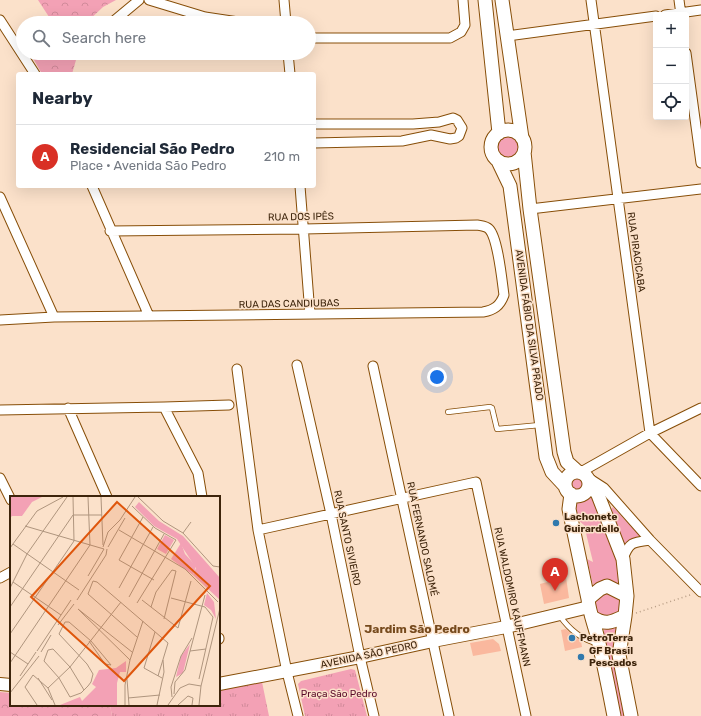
<!DOCTYPE html>
<meta charset="utf-8">
<style>
body{margin:0;font-family:Rubik,sans-serif;background:#f2f2f3;color:#1f2937}
.controls{position:absolute;right:12px;top:12px;display:grid;overflow:hidden;border-radius:4px;box-shadow:0 4px 16px #0002}
.controls button{width:36px;height:36px;display:grid;place-items:center;padding:0;border:0;border-bottom:1px solid #e0e1e3;background:#fff;color:#1f2937;font:20px sans-serif}
.you{position:absolute;left:437px;top:377px;width:14px;height:14px;margin:-10px;border:3px solid #fff;border-radius:50%;background:#1a73e8;box-shadow:0 0 0 6px #1a73e833}
.badge{display:grid;place-items:center;width:26px;height:26px;border-radius:50%;background:#d93025;color:#fff;font-size:13px;font-weight:700}
.pin{position:absolute;translate:-50% -33px;filter:drop-shadow(0 1px 2px #0008)}
.pin::after{content:'';position:absolute;top:21px;width:14px;height:12px;background:inherit;clip-path:polygon(0 0,100% 0,50% 100%)}
.list{margin:0;padding:0;list-style:none}
h2{display:flex;justify-content:space-between;align-items:center;height:52px;margin:0;padding:0 16px;font-size:17px}
h2 small{font-size:13px;font-weight:400;color:#747a83}
.list li{display:grid;grid-template-columns:26px 1fr auto;gap:12px;align-items:center;box-sizing:border-box;height:64px;padding:0 16px;border-top:1px solid #e0e1e3}
.list b{display:block;font-size:15px;white-space:nowrap}
.list p{margin:0;font-size:13px;white-space:nowrap;color:#747a83}
.list em{font-size:13px;font-style:normal;color:#747a83}
.icon{flex:none;width:22px;height:22px;fill:none;stroke:currentColor;stroke-width:2;stroke-linecap:round;stroke-linejoin:round}
.map{position:relative;flex:none;width:701px;height:716px;overflow:hidden}
.search{position:absolute;background:#fff;box-shadow:0 4px 16px #0002;left:16px;top:16px;width:300px;height:44px;display:flex;align-items:center;gap:10px;box-sizing:border-box;padding:0 14px;border-radius:22px;color:#747a83;font-size:15px}
.panel{position:absolute;background:#fff;box-shadow:0 4px 16px #0002;left:16px;top:72px;width:300px;height:116px;border-radius:4px}
.map>svg:first-child{display:block}
</style>
<div class="map">
<svg width="701" height="716" viewBox="0 0 701 716">
<defs>
<pattern id="forest-crowns" width="20" height="18" patternUnits="userSpaceOnUse"><rect width="20" height="18" fill="#f3a1b5"/><path d="M2 6a3 3 0 1 1 6 0M12 15a3 3 0 1 1 6 0" fill="none" stroke="#d18a9a"/></pattern>
<pattern id="park-tufts" width="24" height="20" patternUnits="userSpaceOnUse"><rect width="24" height="20" fill="#f3a1b5"/><path d="M3 7l-1-3M5 7V3M7 7l1-3M15 17l-1-3M17 17v-4M19 17l1-3" fill="none" stroke="#d18a9a"/></pattern>
</defs>
<rect width="100%" height="100%" fill="#fbe1ca"/>
<path fill="#f3a1b5" d="M495 147a12 12 0 1 1 24 0a12 12 0 1 1-24 0Z
M569 484a8 8 0 1 1 16 0a8 8 0 1 1-16 0Z
M588,495L592,498L598,508L618,565L620,584L606,581L593,585L587,559L593,562L584,525L578,520L575,501L583,499Z
M613,507L640,536L629,540L623,546L611,509Z
M607,592C611,594 617,596 619,599C625,606 617,614 612,618L597,613C594,599 595,599 607,592Z
M619,626L613,635V647L624,716H619L604,636V628Z"/>
<path fill="url(#forest-crowns)" d="M38,0H116L103,7L86,23H50L51,20Z
M30,53H78L72,74H42Z
M0,692L11,693V705H110L112,716H0Z"/>
<path fill="url(#park-tufts)" d="M351,669L355,670L367,716H305L298,684L301,681Z
M262,682L269,716H112L110,705H219V689Z"/>
<path fill="#fab89e" d="M566,577L569,598L544,604L540,584Z
M566,629L581,641L582,647L565,651L561,630Z
M493,639L499,644L501,651L473,656L470,643Z"/>
<g fill="none" stroke-linecap="round" stroke-linejoin="round">
<defs>
<path id="service" d="M448,412L490,407L492,408L497,429L540,425
M560,616C569,629 581,639 596,643"/>
<path id="minor" d="M149,0L205,17L245,23
M284,0L286,23
M591,0L650,433L701,486
M679,0L681,15
M665,15L701,10
M0,20L35,74
M120,23L115,20L139,0
M507,36L656,16
M309,38H450L461,32L465,25L463,0
M288,53L290,74
M686,53L701,163
M314,124H413L439,122L453,118L457,120L462,128L459,136L456,138L450,139L431,135L402,141L314,143
M92,186L149,316
M300,186L310,314
M0,197L54,317
M530,209L701,189
M0,320L54,317L483,312C494,310 500,306 504,295C502,281 498,238 489,229C486,226 482,226 477,225L304,229L110,231
M297,365L331,514L360,657L374,716
M373,366L449,716
M237,369L258,530L287,672L298,716
M164,407L198,473L202,497
M68,408L107,497
M0,410L164,407L229,405
M581,472L650,433L701,408
M0,478L11,500
M590,479L604,488L650,540L701,592
M258,530L476,482L526,716
M623,559C629,542 633,542 650,540
M0,578L11,572
M219,638V639"/>
<path id="tertiary" d="M0,684L11,685
M219,684L360,657L433,641L506,627L589,607"/>
<path id="secondary" d="M485,0L499,133
M502,0L522,138
M491 147a17 17 0 1 1 34 0a17 17 0 1 1-34 0Z
M524,152L530,209L564,452L567,462L577,471
M498,161L510,186L546,457L552,472L565,486
M565 484a12 12 0 1 1 24 0a12 12 0 1 1-24 0Z
M589,480L598,495L623,559L627,596L625,616L619,655L631,716
M571,494L569,509L588,599C589,612 595,626 598,639C604,665 609,690 614,716
M588,599L600,589L607,586L627,596
M592,617C606,626 612,622 625,616"/>
</defs>
<use href="#service" stroke="#874e08" stroke-width="6"/>
<use href="#minor" stroke="#874e08" stroke-width="11"/>
<use href="#tertiary" stroke="#874e08" stroke-width="14"/>
<use href="#secondary" stroke="#874e08" stroke-width="15"/>
<path stroke="#b79d85" stroke-width="1.5" stroke-dasharray="1 3" stroke-linecap="butt" d="M636,613L693,594"/>
<use href="#service" stroke="#fff" stroke-width="4.5"/>
<use href="#minor" stroke="#fff" stroke-width="9"/>
<use href="#tertiary" stroke="#fff" stroke-width="12"/>
<use href="#secondary" stroke="#fff" stroke-width="13"/>
</g>
<g fill="#3079ad" stroke="#fbe1ca" stroke-width="1.5">
<circle cx="556" cy="523" r="4"/>
<circle cx="572" cy="638" r="4"/>
<circle cx="581" cy="657" r="4"/>
</g>
<g text-anchor="middle" dominant-baseline="central" stroke-width="3" stroke-linejoin="round" paint-order="stroke">
<g font-size="10" fill="#3d240b" stroke="#fbe1ca">
<text transform="translate(301 217) rotate(-1)">RUA DOS IPÊS</text>
<text transform="translate(636 252) rotate(82)">RUA PIRACICABA</text>
<text transform="translate(289 304) rotate(-1)">RUA DAS CANDIUBAS</text>
<text transform="translate(529 325) rotate(82)">AVENIDA FÁBIO DA SILVA PRADO</text>
<text transform="translate(347 538) rotate(78)">RUA SANTO SIVIEIRO</text>
<text transform="translate(422 539) rotate(78)">RUA FERNANDO SALOMÉ</text>
<text transform="translate(512 597) rotate(78)">RUA WALDOMIRO KAUFFMANN</text>
<text transform="translate(369 655) rotate(-12)">AVENIDA SÃO PEDRO</text>
</g>
<g font-size="10" font-weight="bold" fill="#3d240b" stroke="#fbe1ca" text-anchor="start">
<text x="564" y="517">Lachonete<tspan x="564" dy="12">Guirardello</tspan></text>
<text x="580" y="638">PetroTerra</text>
<text x="589" y="651">GF Brasil<tspan x="589" dy="12">Pescados</tspan></text>
</g>
<g font-size="10" fill="#5a0b2b" stroke="#fbe1ca">
<text x="339" y="694">Praça São Pedro</text>
</g>
<g font-size="12" font-weight="bold" fill="#764a1d" stroke="#fbe1ca">
<text x="417" y="629">Jardim São Pedro</text>
</g>
</g>
<g transform="translate(10 496)">
<rect width="210" height="210" fill="#fbe1ca"/>
<path d="M0,1H32L22,6L12,20H2L0,22ZM129,6L149,25L173,40L210,82V104L183,79L186,72L167,43L144,30L125,11ZM116,165V176H110L107,187V209H50L70,201L72,205L86,191L82,188L89,174L106,172Z" fill="#f3a1b5"/>
<path d="M155,39L164,44L156,58L147,53ZM171,47L175,58L186,70L183,79L161,63ZM197,97L204,106L206,123L201,114L194,109ZM180,148L173,177L166,181L171,160Z" fill="#f3a1b5"/>
<path fill="none" stroke="#af957e" stroke-width="1" d="M91,1L93,49M128,1L153,25L173,37L203,70L210,71M122,10L145,32L166,44L127,107M133,21L109,64L144,84M15,30L94,53M109,34L175,73L208,106M173,37L181,26M3,48L69,94M93,51L98,36L110,24L125,1M98,51L115,22M0,52L27,15L53,1M78,80L94,53M3,86L51,119M0,92L17,58L57,1M109,92L143,31M119,101L154,38M161,102L195,111L203,121L189,183M67,104L96,59L97,53M132,104L168,132L181,85M0,111L63,19H92M141,111L146,96L162,74L166,75L154,123M68,113L120,164M68,113L122,156M48,129L64,108M145,136L134,172L152,182M0,138L64,45L63,1M127,141L78,98L83,85L87,86L158,147L148,180M79,145L95,168L101,169M27,155L61,104M180,155L196,153M0,156L18,168M31,156L41,139M0,167L80,49L78,1M10,180L26,156M28,182L42,204M117,183L119,209M38,192L60,171L111,106M74,194L60,171L43,153L38,154L34,165L49,182L60,201L71,197L78,190L81,186L83,178L77,168L49,138L55,126H59L81,145L101,169M0,197L29,160M164,198L165,186L175,174L195,99M162,201L161,191L171,160L182,142M118,202L150,199M27,209L15,191L23,179L38,192L45,209M115,209V189L120,164L133,125M147,209L154,176L153,164M158,209L170,192L179,188L191,190M168,209L178,200L183,202L182,209M189,209L191,190L210,112"/>
<path fill="#df560c" fill-opacity="0.15" stroke="#df560c" stroke-width="2" d="M107,6L200,90L114,185L21,101Z"/>
<rect width="210" height="210" fill="none" stroke="#3d240b" stroke-width="2"/>
</g>
</svg>
<div class="controls">
<button>+</button>
<button>−</button>
<button><svg class="icon" aria-label="locate" viewBox="0 0 24 24"><circle cx="12" cy="12" r="6"/><path d="M12 2v4M12 18v4M2 12h4M18 12h4"/></svg></button>
</div>
<div class="you"></div>
<div class="pin badge" style="left:555px;top:591px">A</div>
<div class="search"><svg class="icon" aria-label="search" viewBox="0 0 24 24"><circle cx="10" cy="10" r="6"/><path d="M15 15l6 6"/></svg>Search here</div>
<section class="panel">
<h2>Nearby<small></small></h2>
<ul class="list">
<li><span class="badge">A</span><div><b>Residencial São Pedro</b><p>Place · Avenida São Pedro</p></div><em>210 m</em></li>
</ul>
</section>
</div>
